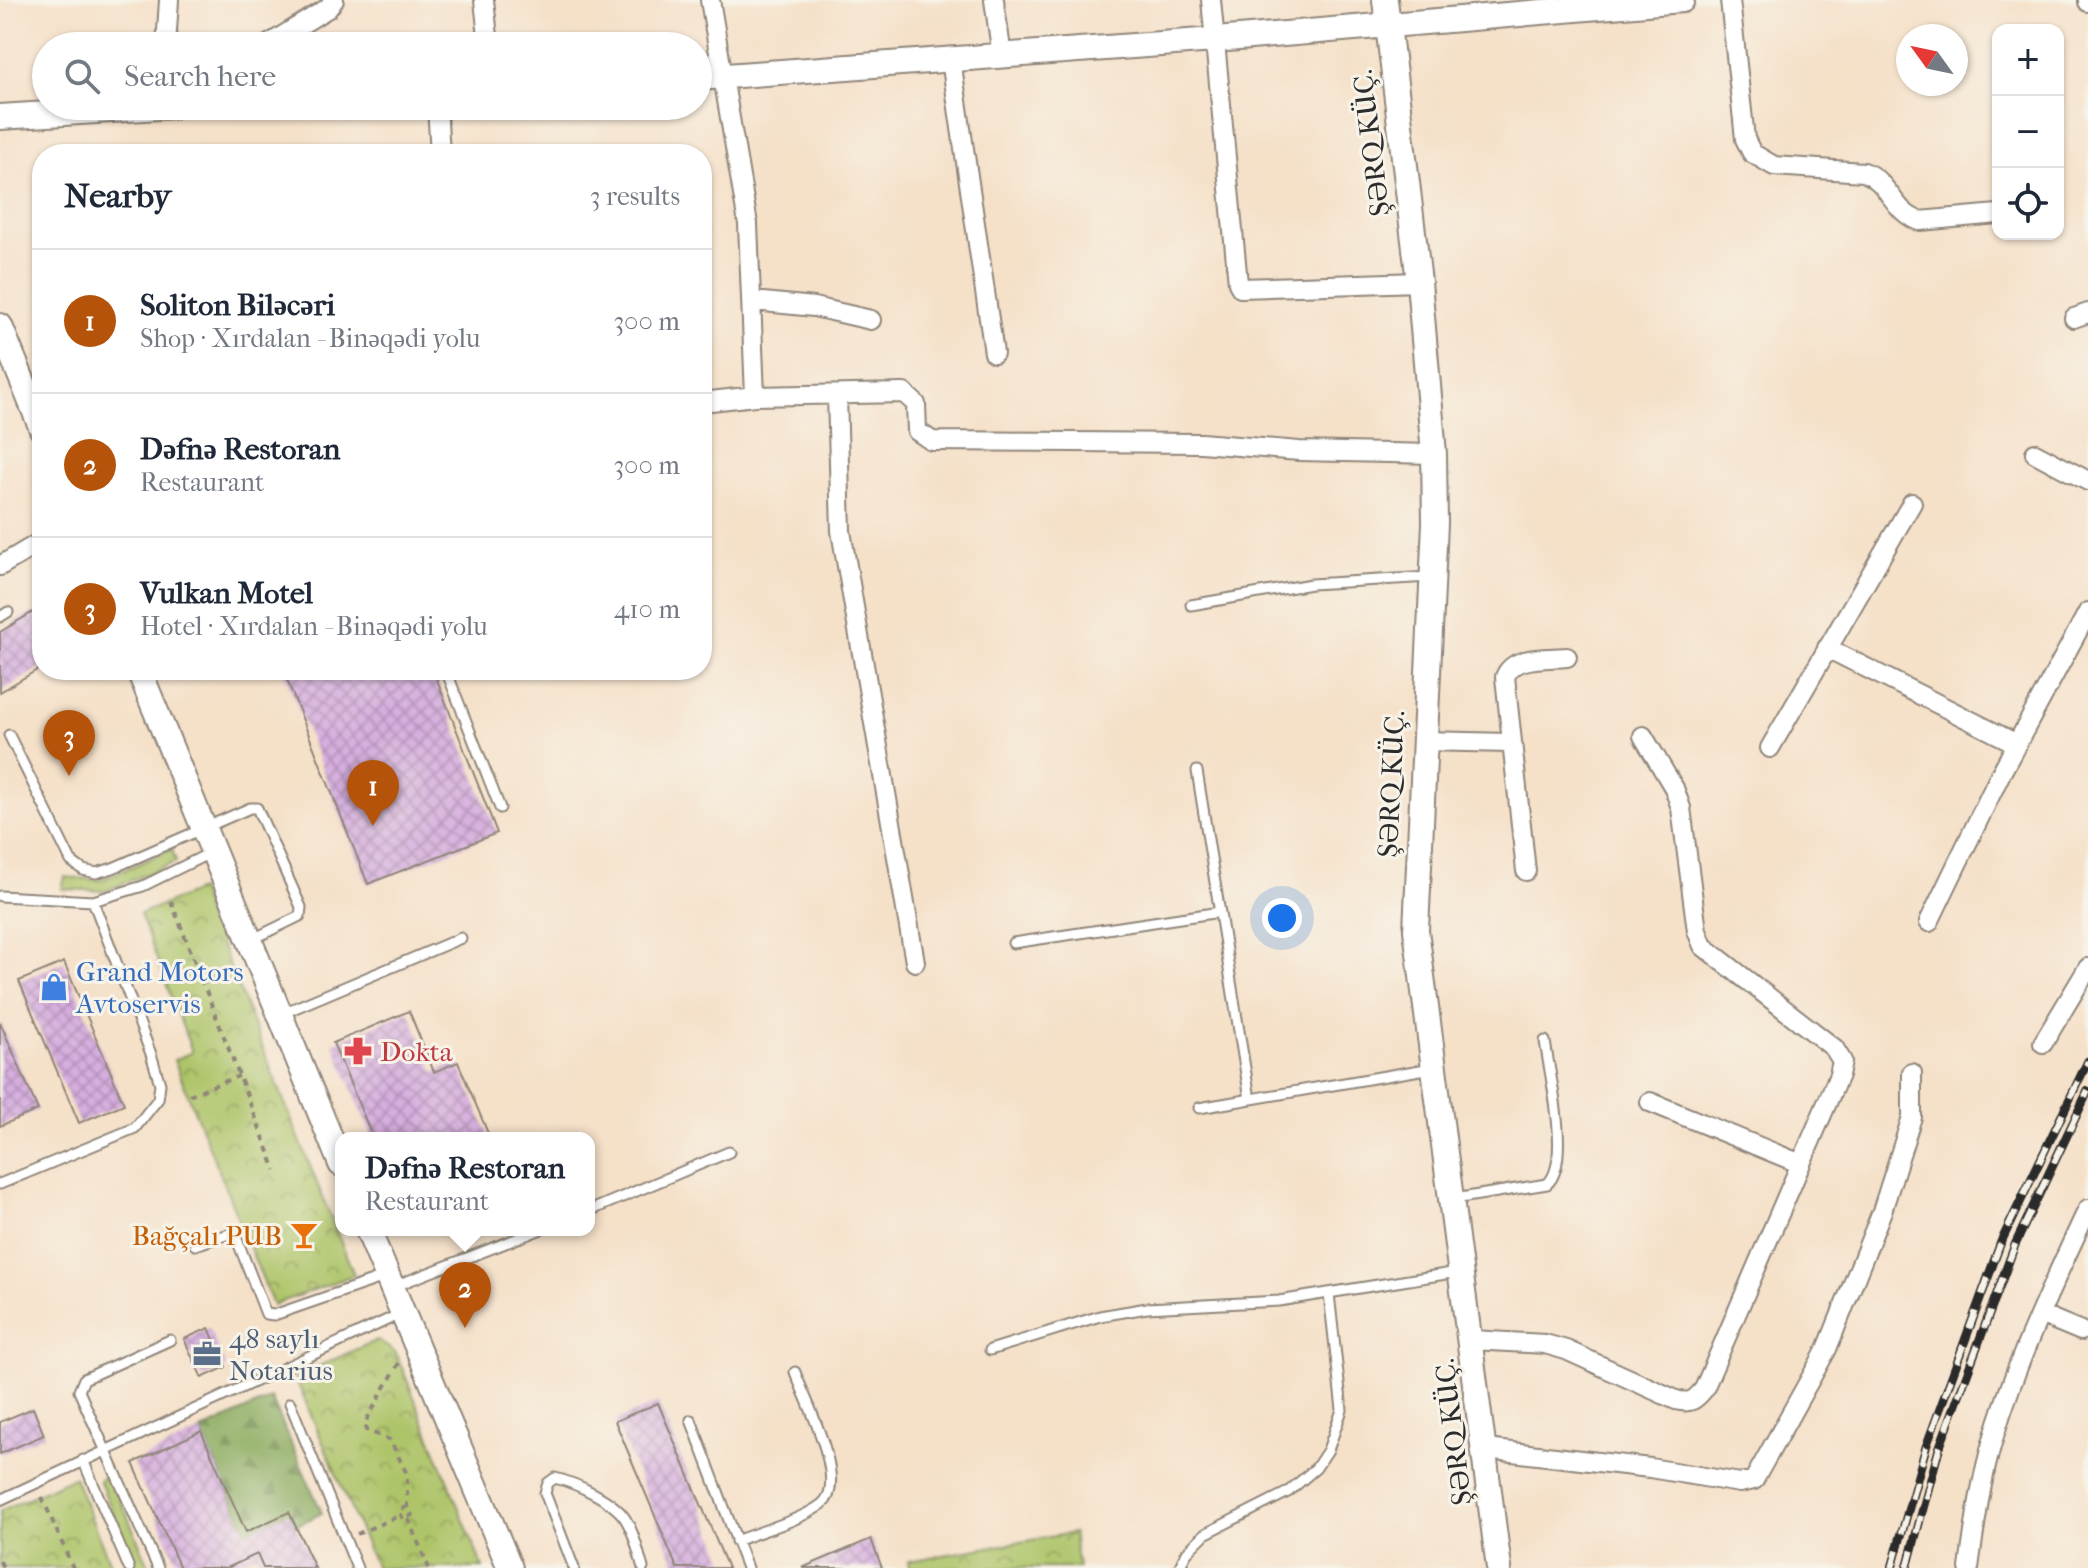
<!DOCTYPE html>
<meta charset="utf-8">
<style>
body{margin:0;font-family:"IM FELL French Canon",serif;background:#f6f6f7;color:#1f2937}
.controls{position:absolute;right:24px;top:24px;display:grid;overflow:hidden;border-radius:16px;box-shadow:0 2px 6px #0004}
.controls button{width:72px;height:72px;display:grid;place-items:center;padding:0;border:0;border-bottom:2px solid #e0e1e3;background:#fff;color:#1f2937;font:40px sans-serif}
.compass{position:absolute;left:1896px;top:24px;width:72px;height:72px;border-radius:50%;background:#fff;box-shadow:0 2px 6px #0004;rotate:303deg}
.you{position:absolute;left:1282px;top:918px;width:28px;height:28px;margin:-20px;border:6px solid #fff;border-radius:50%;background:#1a73e8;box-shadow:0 0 0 12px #1a73e833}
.badge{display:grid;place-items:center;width:52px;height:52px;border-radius:50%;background:#b45309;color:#fff;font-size:26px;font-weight:700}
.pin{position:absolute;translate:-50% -66px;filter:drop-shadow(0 2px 4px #0008)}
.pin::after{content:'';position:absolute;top:42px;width:28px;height:24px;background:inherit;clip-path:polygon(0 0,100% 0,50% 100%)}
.popup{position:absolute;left:335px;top:1132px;width:260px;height:104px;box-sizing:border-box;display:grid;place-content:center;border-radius:16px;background:#fff;filter:drop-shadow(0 2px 6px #0005);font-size:26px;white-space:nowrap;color:#747a83}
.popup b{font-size:30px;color:#1f2937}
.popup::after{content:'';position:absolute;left:50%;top:100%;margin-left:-16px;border:16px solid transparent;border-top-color:#fff}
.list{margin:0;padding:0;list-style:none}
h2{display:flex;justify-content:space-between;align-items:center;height:104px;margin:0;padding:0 32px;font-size:34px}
h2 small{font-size:26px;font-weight:400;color:#747a83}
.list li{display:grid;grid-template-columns:52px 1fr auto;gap:24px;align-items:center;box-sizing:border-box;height:144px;padding:0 32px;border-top:2px solid #e0e1e3}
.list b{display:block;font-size:30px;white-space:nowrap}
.list p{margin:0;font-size:26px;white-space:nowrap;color:#747a83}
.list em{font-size:26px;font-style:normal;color:#747a83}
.icon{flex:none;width:44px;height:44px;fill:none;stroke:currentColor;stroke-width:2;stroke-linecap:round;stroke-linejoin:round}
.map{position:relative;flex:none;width:2088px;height:1568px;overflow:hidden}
.search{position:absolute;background:#fff;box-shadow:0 2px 6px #0004;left:32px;top:32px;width:680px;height:88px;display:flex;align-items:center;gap:20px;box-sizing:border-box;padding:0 28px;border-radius:44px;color:#747a83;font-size:30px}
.panel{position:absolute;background:#fff;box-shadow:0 2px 6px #0004;left:32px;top:144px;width:680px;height:536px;border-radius:32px}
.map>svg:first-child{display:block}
</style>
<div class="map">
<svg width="2088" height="1568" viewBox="0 0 2088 1568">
<defs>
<pattern id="forest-firs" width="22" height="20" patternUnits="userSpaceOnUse" patternTransform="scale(2)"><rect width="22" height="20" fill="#8aaa5d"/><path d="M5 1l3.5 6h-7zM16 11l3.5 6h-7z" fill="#718b4d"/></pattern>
<pattern id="park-crowns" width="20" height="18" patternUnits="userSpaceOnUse" patternTransform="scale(2)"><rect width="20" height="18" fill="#aec469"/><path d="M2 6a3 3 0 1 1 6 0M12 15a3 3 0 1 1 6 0" fill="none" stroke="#8e9f57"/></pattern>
<pattern id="building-cross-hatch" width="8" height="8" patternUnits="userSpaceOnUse" patternTransform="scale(2)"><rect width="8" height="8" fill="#d7afdf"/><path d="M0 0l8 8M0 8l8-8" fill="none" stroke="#af8fb5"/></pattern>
</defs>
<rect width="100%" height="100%" fill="#f7f3e8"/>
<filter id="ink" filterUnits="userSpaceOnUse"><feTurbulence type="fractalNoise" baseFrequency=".0125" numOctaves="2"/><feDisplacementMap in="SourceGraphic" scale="16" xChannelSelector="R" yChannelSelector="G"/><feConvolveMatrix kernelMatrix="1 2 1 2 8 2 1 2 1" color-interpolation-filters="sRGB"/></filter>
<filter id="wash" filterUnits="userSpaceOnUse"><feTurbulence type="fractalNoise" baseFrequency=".006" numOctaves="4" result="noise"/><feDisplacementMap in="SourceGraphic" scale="32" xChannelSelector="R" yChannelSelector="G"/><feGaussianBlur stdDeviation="1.8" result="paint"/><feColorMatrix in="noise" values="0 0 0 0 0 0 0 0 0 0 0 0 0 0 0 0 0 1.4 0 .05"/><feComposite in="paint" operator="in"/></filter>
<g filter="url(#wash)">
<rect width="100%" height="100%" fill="#f5e0c8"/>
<path fill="#aec469" stroke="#6c784a" stroke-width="2" d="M172,849L176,862L105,891L62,889L65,877L101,880Z
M109,1474L150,1568H136L99,1480Z"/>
<path fill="url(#forest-firs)" stroke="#5a6a44" stroke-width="2" d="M271,1398L322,1513L295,1526L289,1513L246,1532L201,1431Z"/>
<path fill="url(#park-crowns)" stroke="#6c784a" stroke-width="2" d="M199,890L354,1275L273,1305L174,1060L192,1052L140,914Z
M377,1340L396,1353L483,1568H376L295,1377Z
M74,1477L112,1568H0V1511Z
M1073,1533L1078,1568H909L908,1561Z"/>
<g id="blocks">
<path fill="url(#building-cross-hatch)" d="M33,612L42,628V667L0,692V632Z
M283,670H433L497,833L368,884Z
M64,962L124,1104L79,1123L19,981Z
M409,1011L434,1072L458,1062L490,1138H373L333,1043Z
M0,1022L38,1110L0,1126Z
M209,1328L226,1367L202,1378L184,1339Z
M658,1403L728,1568H677L615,1421Z
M33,1408L44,1435L0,1454V1422Z
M201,1431L246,1532L289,1512L315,1568H263L257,1554L227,1568H180L133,1463Z
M871,1539L882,1568H802Z"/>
</g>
</g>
<g filter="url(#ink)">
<use href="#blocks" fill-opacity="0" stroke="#90867a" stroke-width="2"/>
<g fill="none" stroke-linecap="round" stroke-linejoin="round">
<defs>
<path id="lane" d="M1191,605L1311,584L1430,577
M0,617L8,612
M446,670L500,808
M9,735L71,861L83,870L96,873L113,868L250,808H257L301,907L300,916L253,939
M1197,771L1250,1099
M0,896L93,901L143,886L210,853
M1013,943L1220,912
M283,1013L461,938
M1199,1108L1432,1068
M0,1184L135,1128L158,1099L160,1084L151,1054L93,901
M1454,1199L1547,1184C1572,1163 1549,1072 1545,1041
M589,1211L729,1152
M195,1245L229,1234L236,1237L266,1314L274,1315L387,1276
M395,1286L539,1230
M990,1350L1100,1316L1147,1308L1279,1301L1458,1272
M290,1403L357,1568
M691,1420L747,1568
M83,1460L129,1568
M0,1500L400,1314
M736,1541C760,1531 802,1520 822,1504C849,1483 805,1399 795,1372
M158,1568L79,1391L84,1379L170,1340
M574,1568L545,1493L548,1483L555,1478C576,1483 615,1501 626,1520C635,1534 638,1552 643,1568
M1179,1568L1187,1552L1205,1534L1288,1492L1316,1468L1328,1450L1342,1410L1329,1294"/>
<path id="street" d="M484,0L489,46
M710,0L748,224L755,396
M994,0L1002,56
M1211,0L1238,283L1241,288L1419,282
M1730,0L1745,139L1752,153L1774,166L1864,172C1890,182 1893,213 1920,221L1998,214
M2088,0V2
M166,46L169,0
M266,46L328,8L334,0
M951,60L994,353
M437,106L440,154
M753,301L814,307L871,320
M2074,318L2088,313
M837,395L841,531L915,962
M702,402L755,396L904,393L916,404L917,431L932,441L1201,443L1299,451L1434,454
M2035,453L2088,481
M0,566L42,541
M1827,648L2017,744
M1423,741L1510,743
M1770,748L1912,503
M1526,871L1505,677C1513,655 1546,659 1567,657
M1929,922L2001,773L2088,612
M2043,1043L2088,968
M1650,1102L1801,1164
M2040,1314L2081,1331
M1472,1340L1545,1344L1566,1350L1676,1400C1691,1404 1695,1400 1704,1389L1839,1075L1842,1061L1834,1048L1703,946L1697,931L1681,808L1674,788L1643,736
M1486,1449L1650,1468L1740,1483L1754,1480L1827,1349L1882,1211L1912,1117V1073
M1969,1568C1975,1523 1981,1479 1994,1436C2018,1357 2053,1283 2088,1209"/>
<path id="secondary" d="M1385,0L1419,282L1434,454L1435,523L1416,930L1499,1568
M698,78L1215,40L1682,0
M0,117L175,106
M0,326L42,429
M139,670L341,1164
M368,1230L510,1568"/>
</defs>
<use href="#lane" stroke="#90867a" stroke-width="13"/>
<use href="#street" stroke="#90867a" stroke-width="22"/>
<use href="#secondary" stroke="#90867a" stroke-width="28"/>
<path stroke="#90867a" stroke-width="4" stroke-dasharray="6 6" stroke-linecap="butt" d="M171,901L276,1170
M189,1095L239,1076
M399,1363L366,1421V1430L390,1440L407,1474V1506L412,1515L403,1519L399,1511L407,1506
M42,1497L73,1568
M408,1519L429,1568
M357,1534L399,1516
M0,1561L3,1568"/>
<use href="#lane" stroke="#fff" stroke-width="9"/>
<use href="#street" stroke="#fff" stroke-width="18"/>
<use href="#secondary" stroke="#fff" stroke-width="24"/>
<defs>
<path id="rail" d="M1892,1568L1926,1447L2001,1242L2088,1061
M1907,1568L1939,1449L2015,1245L2088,1091"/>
</defs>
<use href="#rail" stroke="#2b2b2b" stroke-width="9"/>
<use href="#rail" stroke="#f7f3e8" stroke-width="6" stroke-dasharray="18" stroke-linecap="butt"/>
</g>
</g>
<defs>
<symbol id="shop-bare" viewBox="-9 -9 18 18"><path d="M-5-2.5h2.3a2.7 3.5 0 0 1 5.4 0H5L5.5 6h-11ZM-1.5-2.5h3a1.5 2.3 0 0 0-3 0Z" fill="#3f7fe0" stroke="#f7f3e8" stroke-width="2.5" paint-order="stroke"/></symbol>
<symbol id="pharmacy-bare" viewBox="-9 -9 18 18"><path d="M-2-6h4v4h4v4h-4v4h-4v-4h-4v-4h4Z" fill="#e0444e" stroke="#f7f3e8" stroke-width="2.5" paint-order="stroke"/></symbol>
<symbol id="bar-bare" viewBox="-9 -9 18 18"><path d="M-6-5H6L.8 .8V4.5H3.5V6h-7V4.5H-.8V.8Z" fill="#e8710a" stroke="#f7f3e8" stroke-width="2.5" paint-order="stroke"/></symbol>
<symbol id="office-bare" viewBox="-9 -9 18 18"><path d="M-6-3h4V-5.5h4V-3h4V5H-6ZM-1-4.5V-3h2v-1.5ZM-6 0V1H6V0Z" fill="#5c6f8a" stroke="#f7f3e8" stroke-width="2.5" paint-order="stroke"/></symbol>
</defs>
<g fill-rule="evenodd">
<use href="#shop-bare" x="34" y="967" width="40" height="40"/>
<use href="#pharmacy-bare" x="338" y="1031" width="40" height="40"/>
<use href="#bar-bare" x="284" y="1215" width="40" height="40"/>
<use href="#office-bare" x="187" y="1334" width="40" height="40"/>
</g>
<g text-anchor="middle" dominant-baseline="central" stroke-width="6" stroke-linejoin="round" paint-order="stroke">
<g font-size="28" fill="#2b2b2b" stroke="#f7f3e8">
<text transform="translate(1371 143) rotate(-97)">ŞƏRQ KÜÇ.</text>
<text transform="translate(1391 784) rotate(-87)">ŞƏRQ KÜÇ.</text>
<text transform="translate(1453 1432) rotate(-97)">ŞƏRQ KÜÇ.</text>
</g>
<g font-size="28" fill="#366cbe" stroke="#f7f3e8" text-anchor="start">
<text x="76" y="971">Grand Motors<tspan x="76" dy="32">Avtoservis</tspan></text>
</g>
<g font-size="28" fill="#be3a42" stroke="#f7f3e8" text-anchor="start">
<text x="380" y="1051">Dokta</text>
</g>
<g font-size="28" fill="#c56008" stroke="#f7f3e8" text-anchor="end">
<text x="282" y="1235">Bağçalı PUB</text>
</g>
<g font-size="28" fill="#4e5e75" stroke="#f7f3e8" text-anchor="start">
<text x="229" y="1338">48 saylı<tspan x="229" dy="32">Notarius</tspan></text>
</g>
</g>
</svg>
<div class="controls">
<button>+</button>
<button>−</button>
<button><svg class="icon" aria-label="locate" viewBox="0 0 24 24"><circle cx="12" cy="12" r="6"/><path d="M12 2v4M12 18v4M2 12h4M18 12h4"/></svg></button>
</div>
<svg class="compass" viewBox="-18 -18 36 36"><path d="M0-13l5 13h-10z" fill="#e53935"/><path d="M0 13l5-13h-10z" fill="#747a83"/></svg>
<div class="you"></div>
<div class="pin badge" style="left:373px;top:826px">1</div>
<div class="pin badge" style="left:465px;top:1328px">2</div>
<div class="popup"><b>Dəfnə Restoran</b>Restaurant</div>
<div class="pin badge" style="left:69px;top:776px">3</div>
<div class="search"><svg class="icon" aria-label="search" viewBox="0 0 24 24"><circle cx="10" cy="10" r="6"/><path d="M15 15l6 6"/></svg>Search here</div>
<section class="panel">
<h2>Nearby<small>3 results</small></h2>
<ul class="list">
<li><span class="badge">1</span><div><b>Soliton Biləcəri</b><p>Shop · Xırdalan - Binəqədi yolu</p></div><em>300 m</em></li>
<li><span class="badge">2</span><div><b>Dəfnə Restoran</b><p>Restaurant</p></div><em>300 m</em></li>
<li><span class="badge">3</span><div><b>Vulkan Motel</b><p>Hotel · Xırdalan - Binəqədi yolu</p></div><em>410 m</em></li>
</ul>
</section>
</div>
